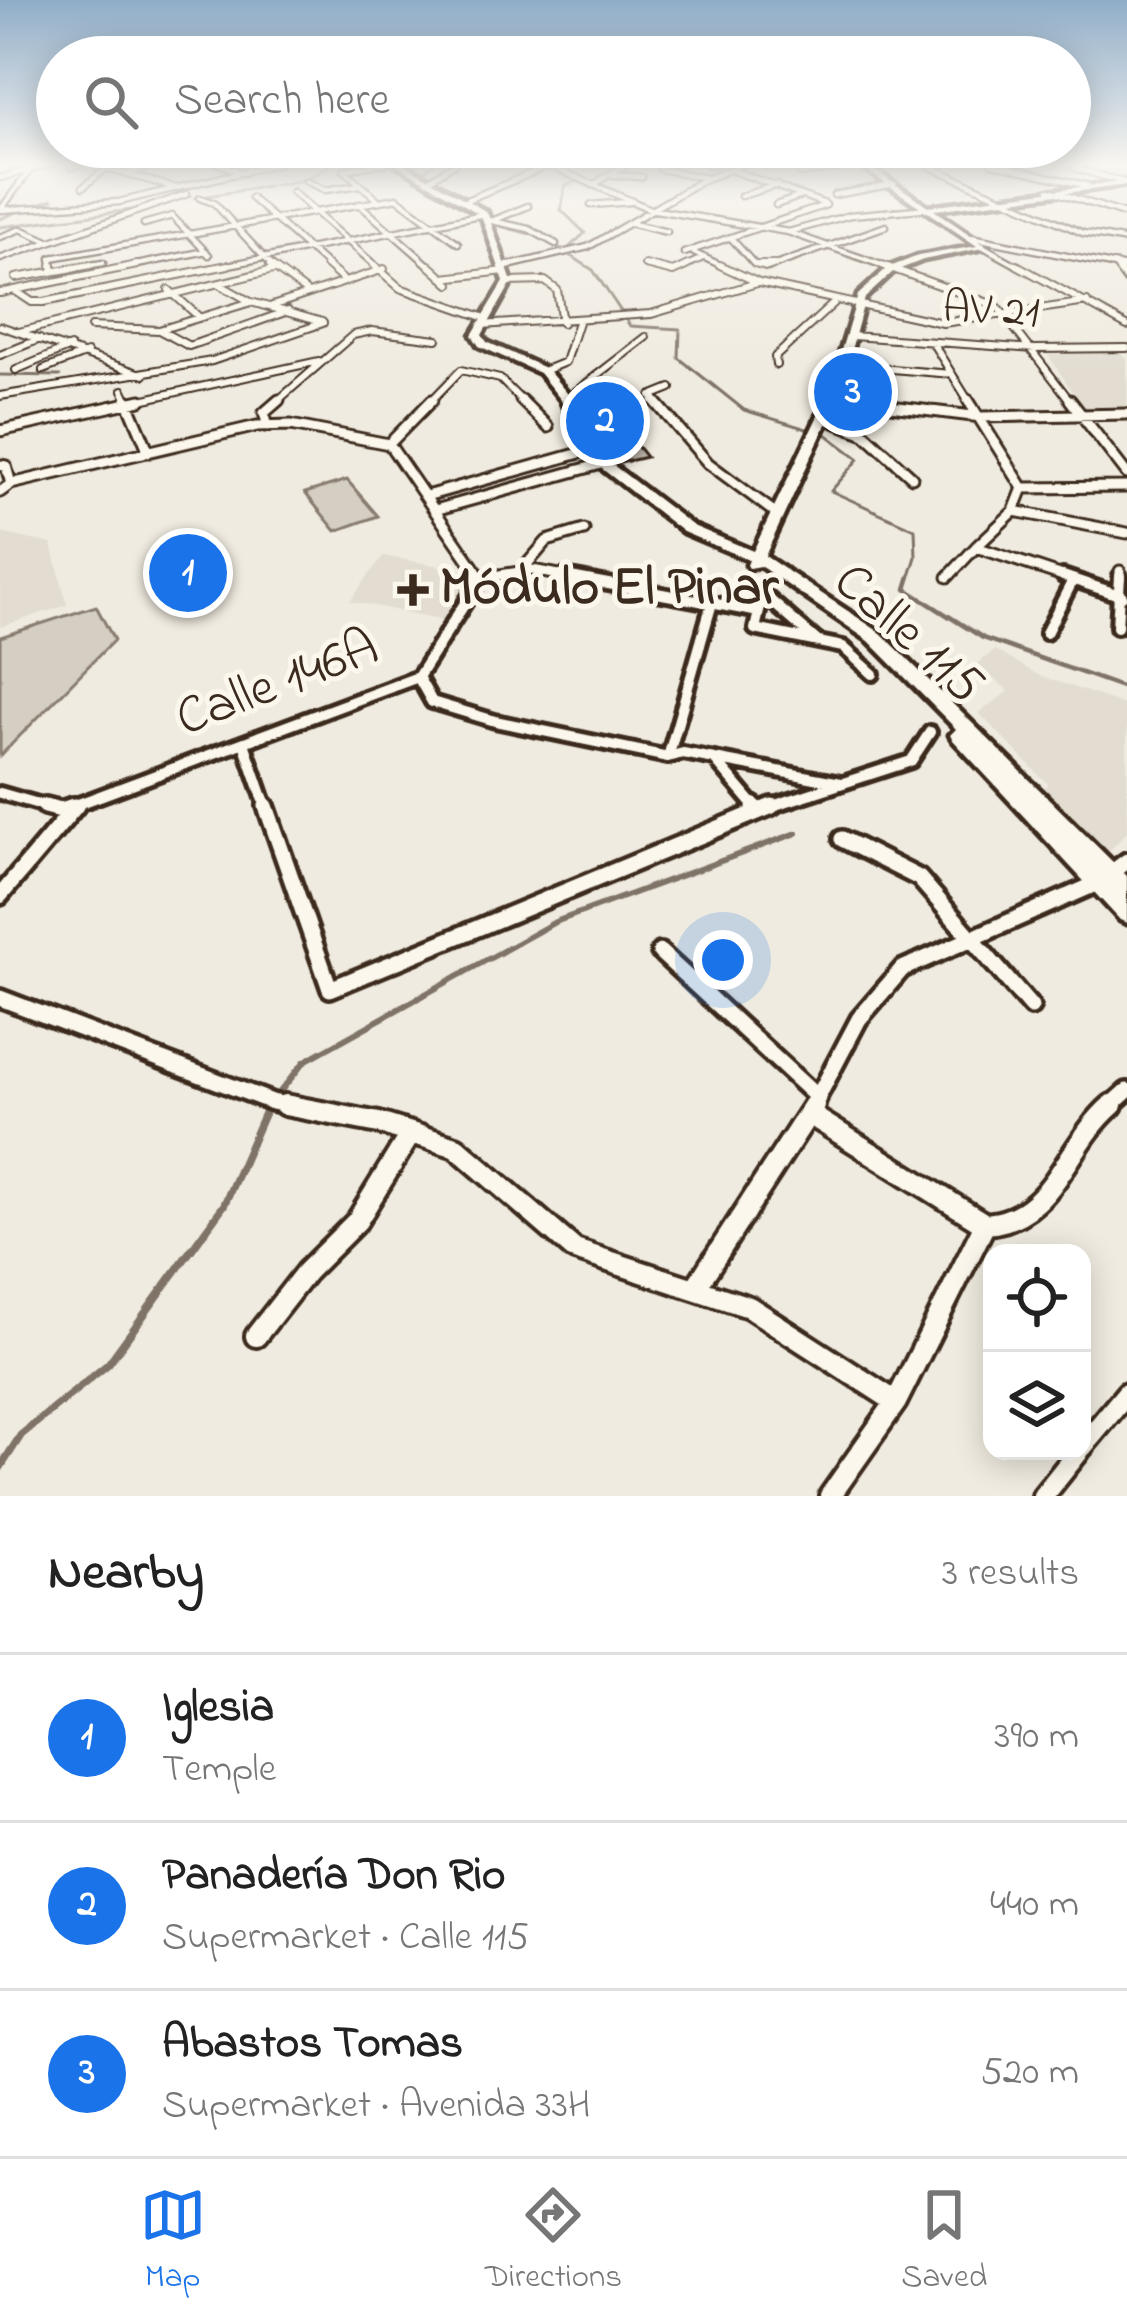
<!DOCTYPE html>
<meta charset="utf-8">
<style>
body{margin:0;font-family:"Indie Flower",sans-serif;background:#f2f2f2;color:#222}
.controls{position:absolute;right:36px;bottom:36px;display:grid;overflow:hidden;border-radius:24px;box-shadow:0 6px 30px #0003}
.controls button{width:108px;height:108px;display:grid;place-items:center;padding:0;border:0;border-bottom:3px solid #e0e0e0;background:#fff;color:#222;font:60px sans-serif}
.you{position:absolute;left:723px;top:960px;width:42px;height:42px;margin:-30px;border:9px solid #fff;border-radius:50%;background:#1a73e8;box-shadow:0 0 0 18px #1a73e833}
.badge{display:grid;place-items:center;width:78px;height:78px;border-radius:50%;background:#1a73e8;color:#fff;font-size:39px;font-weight:700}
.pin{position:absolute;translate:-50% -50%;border:6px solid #fff;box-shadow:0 3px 12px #0006}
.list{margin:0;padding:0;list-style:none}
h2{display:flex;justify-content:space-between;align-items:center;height:156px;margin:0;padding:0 48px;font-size:51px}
h2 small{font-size:39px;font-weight:400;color:#767676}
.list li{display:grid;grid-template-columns:78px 1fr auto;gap:36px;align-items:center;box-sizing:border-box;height:168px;padding:0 48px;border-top:3px solid #e0e0e0}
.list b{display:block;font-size:45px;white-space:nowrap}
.list p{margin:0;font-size:39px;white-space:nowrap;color:#767676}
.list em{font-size:39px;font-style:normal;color:#767676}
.icon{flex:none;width:66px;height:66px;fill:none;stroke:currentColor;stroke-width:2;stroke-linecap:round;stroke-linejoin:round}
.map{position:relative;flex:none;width:1127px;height:1496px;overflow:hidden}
.search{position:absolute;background:#fff;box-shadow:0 6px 30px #0003;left:36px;right:36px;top:36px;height:132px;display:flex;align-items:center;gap:30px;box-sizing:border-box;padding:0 42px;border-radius:66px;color:#767676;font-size:45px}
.sheet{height:660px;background:#fff}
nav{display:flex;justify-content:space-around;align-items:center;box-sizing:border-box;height:168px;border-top:3px solid #e0e0e0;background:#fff;font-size:33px;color:#767676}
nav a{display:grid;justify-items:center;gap:6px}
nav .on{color:#1a73e8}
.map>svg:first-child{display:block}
</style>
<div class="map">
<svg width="1127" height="1496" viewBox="0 0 1127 1496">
<rect width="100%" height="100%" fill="#f0ebe0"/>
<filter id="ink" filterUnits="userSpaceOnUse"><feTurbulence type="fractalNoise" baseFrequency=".00833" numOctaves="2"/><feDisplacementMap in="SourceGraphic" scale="24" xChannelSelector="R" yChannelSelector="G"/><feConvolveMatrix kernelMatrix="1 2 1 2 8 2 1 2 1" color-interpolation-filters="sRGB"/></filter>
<g filter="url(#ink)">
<path fill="#e2dcd1" d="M1120,353L1127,358V408L1085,410L1048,355Z
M0,533L52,544L67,605L0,627Z
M383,556L469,571L475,578L448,621L350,601Z
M995,650L1038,675L1127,706V832L1104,856L1041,791L1048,784L979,713L1009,691L976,665Z"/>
<path fill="#d5cec3" stroke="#887c70" stroke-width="3" d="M347,480L378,516L336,531L305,493Z
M96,606L114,640L0,756V637Z"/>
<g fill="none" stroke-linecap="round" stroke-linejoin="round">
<path stroke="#7f7367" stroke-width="3" d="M421,174L434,163
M195,198L305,180L330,165
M30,207L53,199
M0,219L24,209
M500,226L537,236
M0,227L138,209
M552,244L564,252L585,233L561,210L565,186L575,182
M568,254L593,270L622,313
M625,318L630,326L680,329L679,358L744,410L810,430
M0,375L60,376
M826,434L859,459L831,491L915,529L916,557L909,579"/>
<path stroke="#7f7367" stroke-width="4.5" d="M910,576L906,589L983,638L1127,689"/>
<path stroke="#7f7367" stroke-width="6" d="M275,1098L305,1061L555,922L797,833"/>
<path stroke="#7f7367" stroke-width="8" d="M0,1468L21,1435L108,1364L224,1205L267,1107"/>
</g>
<path fill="#c0b8ad" stroke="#3b2a1e" stroke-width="3" d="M621,426L646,457L620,463L596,430Z
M209,555L217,576L165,591L158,568Z"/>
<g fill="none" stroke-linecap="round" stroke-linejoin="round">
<defs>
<path id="street-far5" d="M217,163L244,173
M922,163L1083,233L1127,241
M991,163L1088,186
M1086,163L1074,168L1127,183
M550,166L650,209L788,232L890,268
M708,166L717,163
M71,167L85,163
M108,169L176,188
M660,169L706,178
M731,170L825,204
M128,173L165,163
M800,174L863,165
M613,175L642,177
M0,178L53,163
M306,181L325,190L359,185
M428,181L455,163
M593,185L628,163
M83,187L112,164
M1049,190L1127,215
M292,192L378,268
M834,195L894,184
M741,196L777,185
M200,198L214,203L274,268
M251,198L330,268
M378,200L344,170L386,163
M467,200L553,164
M359,204L432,268
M591,205L630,202
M776,205L801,196
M1,209L31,169
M0,210L119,202L280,163
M488,220L529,229L556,244
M492,221L528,206
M629,223L667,232
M144,224L172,216L209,255
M789,232L850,215L930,208
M0,237L21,229L48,241
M971,237L1127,268
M731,238L754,264L767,268L886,226
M984,247L1022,268
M684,253L826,205
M694,253L727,268
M0,259L187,194
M645,265L657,268
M503,267L588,247L701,181L747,163
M53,268L51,258L397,198L458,243
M73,268L103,263
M122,268L206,251
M213,268L484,214
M681,268L705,257"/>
<path id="street-far4" d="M52,265L53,271
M270,265L305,291
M326,265L342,279
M374,265L400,288L483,317
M429,265L450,284
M645,265L673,272L688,265
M720,265L759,283L943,323L1087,302
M758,265H775
M882,265L997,306L1072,403
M1017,265L1127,326
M1113,265L1127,268
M1116,266L1127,281
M503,267L511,265
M16,278L91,265
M443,278L505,271
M508,282L545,281L557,290L562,323
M219,284L251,302L322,322
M14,290L32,302H44L228,265
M169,290L199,317
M0,293L137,265
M272,306L384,269
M481,325L651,314L757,283
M0,326L144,375
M91,327L159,330L189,346L288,311
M159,330L251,302
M19,332L273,270
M852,336L1035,349L1127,348
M932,342L970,403
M0,355L40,339
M776,365L775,357L834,303
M843,365L952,374
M16,370L70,347
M43,370L87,353
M543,371L565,362L578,322
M123,390L129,403
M0,396L212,361L323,323
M566,399L646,337
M832,399L866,403
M127,403L319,361
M275,403L353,335L372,331L437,339
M429,403L461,370L500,379L524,403
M656,403L651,396L671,388"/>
<path id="street-far3" d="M127,400L149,452
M521,400L548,427
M654,400L708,463L778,515
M841,400L981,417L1127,414
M968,400L1023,488L1014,511L976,547L1072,579
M1070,400L1127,474
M824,418L865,434L912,477
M268,426L264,413L279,400
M0,431L141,400
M389,444L432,400
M0,465L6,466L11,484
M1023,488L1127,487
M0,492L11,484L257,426L291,425L389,444L481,578
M426,496L587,451
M435,510L601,464
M1014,511L1127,533
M522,570L547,541L584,530
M948,577L976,547
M481,578L532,570L581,579
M1120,579V571"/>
<path id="street-far2" d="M565,576L759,612
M1063,576L1122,596
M481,578L493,576
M1117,627L1120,576
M1046,633L1073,580
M817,641L763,594L755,629L843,647L873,674
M418,677L432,702L495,721L668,757L683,753L841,783
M244,743L267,809
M668,757L712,603
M716,761L757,809
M0,793L56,809
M65,809L418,677L481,578
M73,809L76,805
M763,809L911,761L930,732"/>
<path id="street-far1" d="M45,806L61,810L73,806
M266,806L330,989L772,806
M754,806L758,810
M842,839L919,878L1031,1007
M0,896L76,806
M660,952L818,1098
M0,998L272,1102L301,1108
M812,1108L859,1019L902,969L1098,883L1127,861
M1108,1108L1127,1091"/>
<path id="street" d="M285,1105L379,1123L456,1147L575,1250L749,1307L896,1402
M809,1114L985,1224C1054,1220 1065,1145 1112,1105
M696,1287L814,1105
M256,1336L306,1272L357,1221L411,1133
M1082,1447L1127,1393
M830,1496L896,1402L985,1224
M1043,1496L1079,1451"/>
<path id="secondary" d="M394,163H402L487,212L512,282L482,335L487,342L547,369L572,399L592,449L693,526L753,551L826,399L858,295L887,268L918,256L977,246L856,163H864L928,206L1127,181V185L934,210L988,247L923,260L893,272L865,298L838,399L765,556L881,633L1127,876V923L1120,920L953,740L950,735L956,729L869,641L760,566L749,568L747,565L749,560L683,532L583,454L561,400L539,373L479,346L472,335L504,282L481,215Z"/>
</defs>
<use href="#street-far5" stroke="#3b2a1e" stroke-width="9"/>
<use href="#street-far4" stroke="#3b2a1e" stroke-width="10"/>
<use href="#street-far3" stroke="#3b2a1e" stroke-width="15"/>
<use href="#street-far2" stroke="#3b2a1e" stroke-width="20"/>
<use href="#street-far1" stroke="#3b2a1e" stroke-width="24"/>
<use href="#street" stroke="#3b2a1e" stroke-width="28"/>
<use href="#secondary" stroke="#3b2a1e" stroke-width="9"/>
<use href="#street-far5" stroke="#fbf7ec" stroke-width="4.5"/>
<use href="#street-far4" stroke="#fbf7ec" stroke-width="6"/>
<use href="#street-far3" stroke="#fbf7ec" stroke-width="9"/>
<use href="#street-far2" stroke="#fbf7ec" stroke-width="10"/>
<use href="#street-far1" stroke="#fbf7ec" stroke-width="15"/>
<use href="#street" stroke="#fbf7ec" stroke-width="20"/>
<use href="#secondary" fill="#fbf7ec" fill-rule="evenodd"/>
</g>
</g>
<linearGradient id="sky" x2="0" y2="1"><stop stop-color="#90adc8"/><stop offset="0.44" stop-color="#f8f6f1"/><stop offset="1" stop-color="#f8f6f1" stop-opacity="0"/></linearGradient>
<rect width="1127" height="373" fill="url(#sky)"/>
<path fill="#3b2a1e" stroke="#fbf7ec" stroke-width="4.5" d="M407 572h12v12h12v12h-12v12h-12v-12h-12v-12h12z"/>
<g text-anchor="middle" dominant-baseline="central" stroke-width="10" stroke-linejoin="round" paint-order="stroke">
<g font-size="45" fill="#3b2a1e" stroke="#fbf7ec">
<text transform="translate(991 312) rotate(3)">AV 21</text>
</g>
<g font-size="54" font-weight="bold" fill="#3b2a1e" stroke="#fbf7ec" text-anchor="start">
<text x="440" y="590">Módulo El Pinar</text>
</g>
<g font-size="54" fill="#3b2a1e" stroke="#fbf7ec">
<text transform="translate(907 635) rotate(42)">Calle 115</text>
<text transform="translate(278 685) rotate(-21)">Calle 146A</text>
</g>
</g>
</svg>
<div class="controls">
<button><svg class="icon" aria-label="locate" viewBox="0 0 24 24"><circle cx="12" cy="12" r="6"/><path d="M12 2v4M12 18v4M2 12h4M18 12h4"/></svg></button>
<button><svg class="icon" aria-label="layers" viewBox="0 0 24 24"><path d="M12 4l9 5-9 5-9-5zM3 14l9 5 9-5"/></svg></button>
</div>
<div class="you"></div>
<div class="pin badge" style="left:188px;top:573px">1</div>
<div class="pin badge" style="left:605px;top:421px">2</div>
<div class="pin badge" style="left:853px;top:392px">3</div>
<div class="search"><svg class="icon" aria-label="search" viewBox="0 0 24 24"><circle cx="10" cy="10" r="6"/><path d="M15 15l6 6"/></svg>Search here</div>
</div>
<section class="sheet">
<h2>Nearby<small>3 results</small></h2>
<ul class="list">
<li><span class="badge">1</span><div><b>Iglesia</b><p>Temple</p></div><em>390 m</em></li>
<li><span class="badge">2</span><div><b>Panadería Don Rio</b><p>Supermarket · Calle 115</p></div><em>440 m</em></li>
<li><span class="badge">3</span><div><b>Abastos Tomas</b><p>Supermarket · Avenida 33H</p></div><em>520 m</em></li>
</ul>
</section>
<nav>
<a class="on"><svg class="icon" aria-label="map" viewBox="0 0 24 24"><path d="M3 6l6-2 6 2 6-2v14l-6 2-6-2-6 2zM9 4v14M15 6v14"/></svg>Map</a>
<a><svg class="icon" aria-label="directions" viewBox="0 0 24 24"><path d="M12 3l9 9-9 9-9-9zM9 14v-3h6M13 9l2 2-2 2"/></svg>Directions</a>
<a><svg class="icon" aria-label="saved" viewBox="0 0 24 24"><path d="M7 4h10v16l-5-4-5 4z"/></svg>Saved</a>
</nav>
